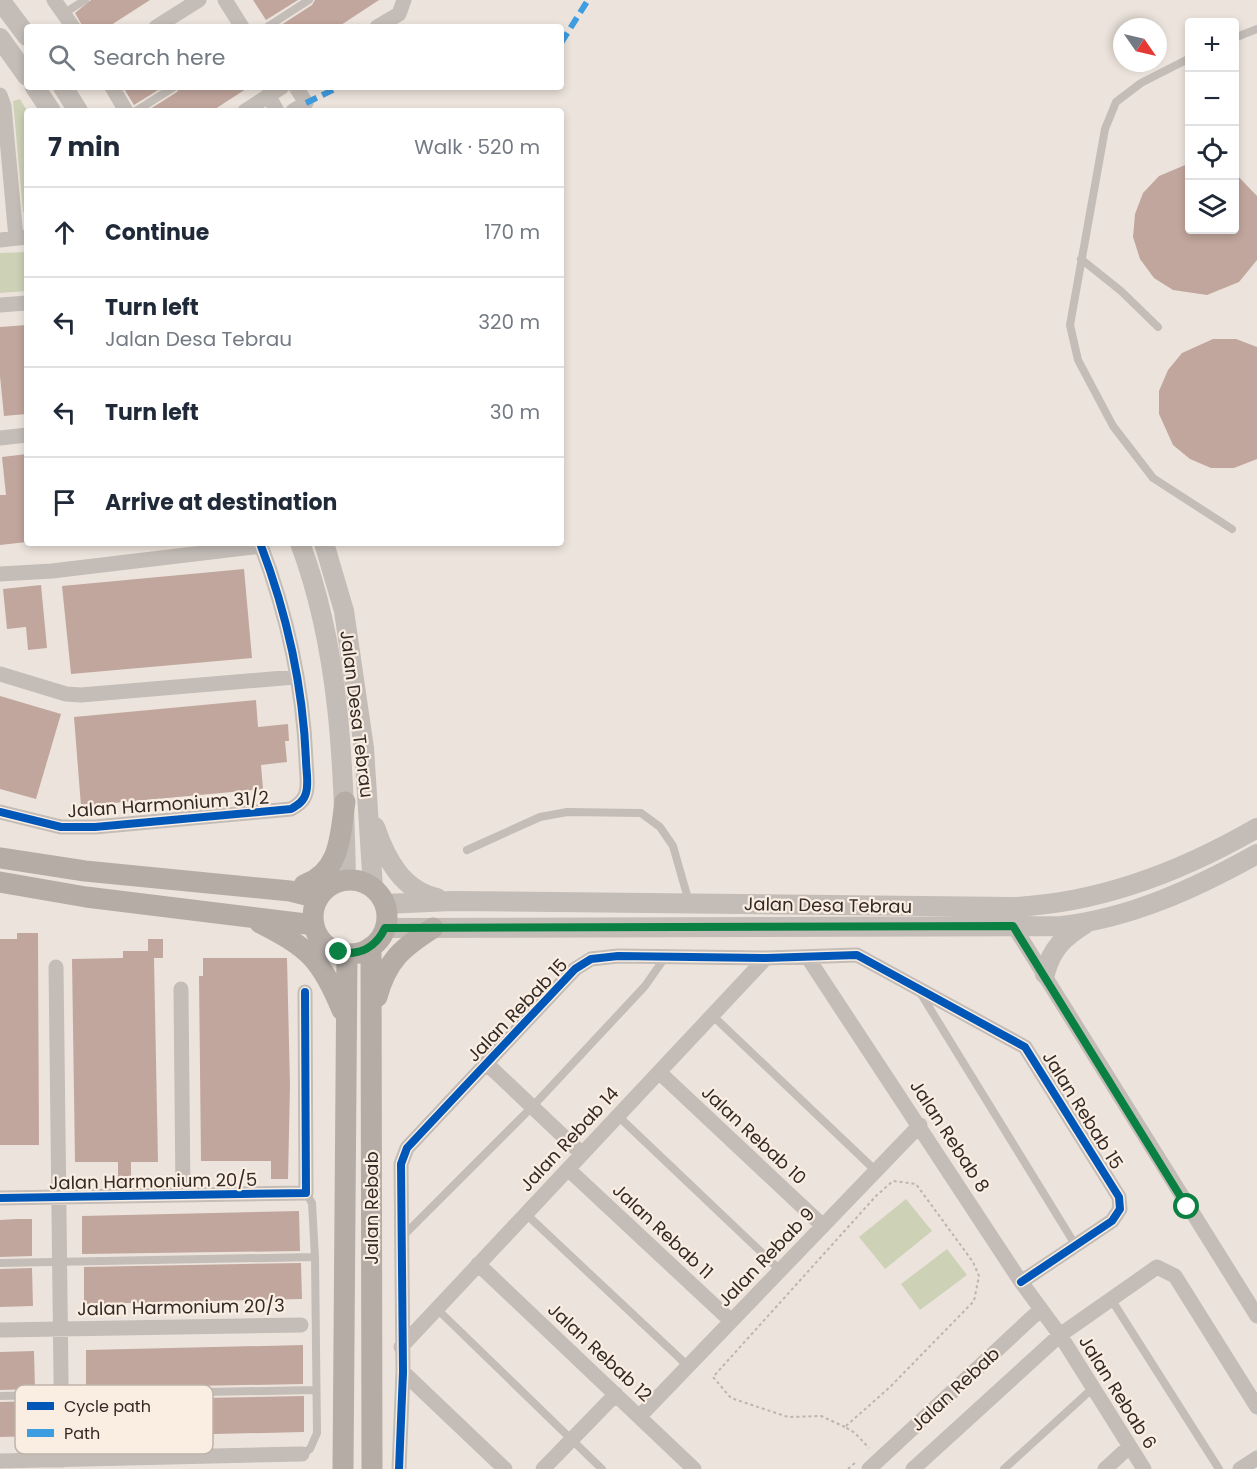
<!DOCTYPE html>
<meta charset="utf-8">
<style>
body{margin:0;font-family:Poppins,sans-serif;background:#f6f6f7;color:#1f2937}
.controls{position:absolute;right:18px;top:18px;display:grid;overflow:hidden;border-radius:6px;box-shadow:0 3px 9px #0003}
.controls button{width:54px;height:54px;display:grid;place-items:center;padding:0;border:0;border-bottom:2px solid #e0e1e3;background:#fff;color:#1f2937;font:30px sans-serif}
.compass{position:absolute;left:1113px;top:18px;width:54px;height:54px;border-radius:50%;background:#fff;box-shadow:0 3px 9px #0003;rotate:124deg}
.stop{position:absolute;width:18px;height:18px;margin:-14px;border:4px solid #0b8043;border-radius:50%;background:#fff}
.stop.end{background:#0b8043;border-color:#fff;box-shadow:0 2px 6px #0008}
.list{margin:0;padding:0;list-style:none}
h2{display:flex;justify-content:space-between;align-items:center;height:78px;margin:0;padding:0 24px;font-size:26px}
h2 small{font-size:20px;font-weight:400;color:#747a83}
.list li{display:grid;grid-template-columns:39px 1fr auto;gap:18px;align-items:center;box-sizing:border-box;height:90px;padding:0 24px;border-top:2px solid #e0e1e3}
.list b{display:block;font-size:22px;white-space:nowrap}
.list p{margin:0;font-size:20px;white-space:nowrap;color:#747a83}
.list em{font-size:20px;font-style:normal;color:#747a83}
.icon{flex:none;width:33px;height:33px;fill:none;stroke:currentColor;stroke-width:2;stroke-linecap:round;stroke-linejoin:round}
.map{position:relative;flex:none;width:1257px;height:1469px;overflow:hidden}
.search{position:absolute;background:#fff;box-shadow:0 3px 9px #0003;left:24px;top:24px;width:540px;height:66px;display:flex;align-items:center;gap:15px;box-sizing:border-box;padding:0 21px;border-radius:6px;color:#747a83;font-size:22px}
.panel{position:absolute;background:#fff;box-shadow:0 3px 9px #0003;left:24px;top:108px;width:540px;height:438px;border-radius:6px}
.map>svg:first-child{display:block}
</style>
<div class="map">
<svg width="1257" height="1469" viewBox="0 0 1257 1469">
<rect width="100%" height="100%" fill="#ece4dc"/>
<path fill="#cdd1b6" d="M20,99L27,111V215L23,212L13,101Z
M27,252V291L0,293V253Z
M906,1199L932,1231L885,1269L859,1237Z
M947,1249L967,1275L920,1310L901,1284Z"/>
<path fill="#c1a69d" d="M91,0H150L108,27H83L75,13Z
M253,0H298L266,20Z
M315,0H379L338,27H278L312,5Z
M123,87H163L134,105Z
M180,87H249L212,111H147L177,92Z
M1190,163V230H1234V172L1257,196V260L1239,282L1207,295L1173,290L1154,278L1140,259L1133,237L1135,214L1143,193L1159,176Z
M27,325V414L4,416L0,376V327Z
M1213,339H1236L1257,347V459L1234,468H1211L1190,459L1173,445L1159,414V391L1168,370L1182,353Z
M27,454V542L0,545V495H6L2,457Z
M244,569L252,658L71,674L62,586Z
M41,585L47,648L28,650L26,627L7,629L3,589Z
M0,696L61,714L36,799L0,789Z
M256,700L258,727L288,724L289,741H285L287,762L261,765L263,789L81,806L74,717Z
M17,933H38L39,1145H0V939H17Z
M148,939H163V958H154L158,1162H131V1183H118V1162H75L72,959L123,958V951H148Z
M203,958H287L290,1085L288,1179H271V1161H201L199,976H203Z
M299,1211L300,1251L82,1254V1216Z
M17,1219H32V1256L0,1257V1220Z
M301,1263L302,1299L84,1304V1267Z
M32,1268L33,1306L0,1307V1269Z
M303,1345V1384L86,1388V1350Z
M34,1351L35,1389L0,1390V1352Z
M304,1396V1432L87,1437L86,1400Z
M35,1401V1436L0,1437V1402Z"/>
<g fill="none" stroke-linecap="round" stroke-linejoin="round">
<path stroke="#bdb4ae" stroke-width="2" stroke-dasharray="3 3" stroke-linecap="butt" d="M845,1427L821,1416L788,1417L731,1398L713,1377L876,1196L893,1181L916,1184L973,1262L979,1276L974,1301L891,1386L845,1427L855,1433L869,1448
M848,1469L856,1462"/>
<path stroke="#c4bcb6" stroke-width="8" d="M63,14L85,0
M267,27L309,0
M1234,38L1257,29
M1190,58L1141,83L1116,102L1105,129L1070,325L1078,360L1113,426L1153,478L1232,529
M136,111L174,87
M1081,259L1121,291L1158,327
M467,850L540,817L567,812L641,813L660,827L673,846L689,902
M921,994L1076,1246
M712,1015L876,1171
M618,1116L780,1270
M526,1214L688,1366
M402,1237L532,1107L645,986L666,956
M0,1263L315,1257
M1111,1299L1219,1469
M437,1309L602,1469
M0,1396L315,1390
M302,1454L310,1449L317,1433L315,1257L312,1203L306,1193
M1004,1469L1093,1388"/>
<path stroke="#c4bcb6" stroke-width="15" d="M54,0L73,27
M225,0L242,27
M156,27L199,0
M377,27L399,14L404,0
M112,87L126,111
M0,95L4,106L16,238
M268,95L277,111
M245,111L282,87
M293,111L306,103L296,87
M0,240L27,237
M0,305L27,303
M0,438L27,435
M0,574L52,571L261,546
M0,674L66,694L81,695L295,677
M0,812L61,827H95L291,809C298,805 304,801 306,793C309,783 306,770 306,760C303,687 286,611 260,543
M1013,919V925L1257,1316
M808,958L1021,1282L1060,1335L1144,1469
M56,967L62,1460
M181,989L183,1195
M486,1063L582,1154
M659,1072L823,1226
M568,1169L731,1321
M0,1198L306,1193L305,992
M478,1264L694,1469
M0,1330L301,1325
M401,1347L766,958
M403,1372L505,1469
M640,1416L920,1125
M0,1461L302,1454
M399,1469L403,1372L401,1164L407,1148L575,969L591,959L618,956L766,958L857,955L1025,1047L1119,1197L1120,1209L1112,1221L1021,1282
M543,1469L616,1394
M869,1469L1041,1309
M913,1469L1060,1335L1157,1267L1175,1276L1257,1407
M1105,1469L1129,1447
M1240,1469L1257,1458"/>
<path stroke="#c4bcb6" stroke-width="20" d="M0,0L27,36
M0,38L27,76
M35,87L51,111
M63,87L78,111
M300,543C340,649 344,768 346,880
M324,543L344,611L364,748L373,888
M375,827C386,859 402,890 437,898
M385,904L452,901L1014,907C1101,903 1181,872 1257,828
M385,928L1061,926C1131,918 1196,888 1257,854
M1045,974C1051,949 1064,937 1085,924"/>
<path stroke="#b5aca6" stroke-width="21" d="M0,858L85,871L290,891L318,898
M313 917a37 37 0 1 1 74 0a37 37 0 1 1-74 0Z
M0,882L86,897L314,925
M304,885C341,872 340,835 345,802
M260,923C309,948 321,959 342,1010
M371,947L372,1469
M377,997C387,960 402,948 433,928
M343,1469L347,954"/>
<path stroke="#3e9ce0" stroke-width="6" stroke-dasharray="12 6" stroke-linecap="butt" d="M561,43L588,0
M306,103L339,87"/>
<defs>
<path id="cycleway" d="M0,812L61,827H95L291,809C298,805 304,801 306,793C309,783 306,770 306,760C303,687 286,611 260,543
M0,1198L306,1193L305,992
M399,1469L403,1372L401,1164L407,1148L575,969L591,959L618,956L766,958L857,955L1025,1047L1119,1197L1120,1209L1112,1221L1021,1282"/>
</defs>
<use href="#cycleway" stroke="#faeee3" stroke-width="11"/>
<use href="#cycleway" stroke="#0057b8" stroke-width="8"/>
</g>
<g fill="none" stroke-linecap="round" stroke-linejoin="round">
<path stroke="#0b8043" stroke-width="8" d="M339,952C360,956 376,947 385,928L1013,926L1187,1207"/>
</g>
<g text-anchor="middle" dominant-baseline="central" stroke-width="4.5" stroke-linejoin="round" paint-order="stroke">
<g font-size="18" fill="#342925" stroke="#faeee3">
<text transform="translate(357 714) rotate(83)">Jalan Desa Tebrau</text>
<text transform="translate(168 804) rotate(-4)">Jalan Harmonium 31/2</text>
<text transform="translate(828 905) rotate(1)">Jalan Desa Tebrau</text>
<text transform="translate(517 1010) rotate(-46)">Jalan Rebab 15</text>
<text transform="translate(1083 1110) rotate(58)">Jalan Rebab 15</text>
<text transform="translate(754 1135) rotate(43)">Jalan Rebab 10</text>
<text transform="translate(950 1136) rotate(57)">Jalan Rebab 8</text>
<text transform="translate(569 1139) rotate(-47)">Jalan Rebab 14</text>
<text transform="translate(153 1181) rotate(-1)">Jalan Harmonium 20/5</text>
<text transform="translate(371 1208) rotate(-90)">Jalan Rebab</text>
<text transform="translate(663 1231) rotate(43)">Jalan Rebab 11</text>
<text transform="translate(766 1257) rotate(-46)">Jalan Rebab 9</text>
<text transform="translate(181 1307) rotate(-1)">Jalan Harmonium 20/3</text>
<text transform="translate(600 1352) rotate(43)">Jalan Rebab 12</text>
<text transform="translate(955 1389) rotate(-43)">Jalan Rebab</text>
<text transform="translate(1118 1392) rotate(58)">Jalan Rebab 6</text>
</g>
</g>
<rect x="15" y="1385" width="198" height="69" rx="9" fill="#faeee3" stroke="#bfb3aa" stroke-width="1.5"/>
<rect x="27" y="1402" width="27" height="8" fill="#0057b8"/>
<rect x="27" y="1429" width="27" height="8" fill="#3e9ce0"/>
<g font-size="16" fill="#342925">
<text x="64" y="1412">Cycle path</text>
<text x="64" y="1439">Path</text>
</g>
</svg>
<div class="controls">
<button>+</button>
<button>−</button>
<button><svg class="icon" aria-label="locate" viewBox="0 0 24 24"><circle cx="12" cy="12" r="6"/><path d="M12 2v4M12 18v4M2 12h4M18 12h4"/></svg></button>
<button><svg class="icon" aria-label="layers" viewBox="0 0 24 24"><path d="M12 4l9 5-9 5-9-5zM3 14l9 5 9-5"/></svg></button>
</div>
<svg class="compass" viewBox="-18 -18 36 36"><path d="M0-13l5 13h-10z" fill="#e53935"/><path d="M0 13l5-13h-10z" fill="#747a83"/></svg>
<div class="stop" style="left:1187px;top:1207px"></div>
<div class="stop end" style="left:339px;top:952px"></div>
<div class="search"><svg class="icon" aria-label="search" viewBox="0 0 24 24"><circle cx="10" cy="10" r="6"/><path d="M15 15l6 6"/></svg>Search here</div>
<section class="panel">
<h2>7 min<small>Walk · 520 m</small></h2>
<ul class="list">
<li><svg class="icon" aria-label="ahead" viewBox="0 0 24 24"><path d="M12 20V5M6 11l6-6 6 6"/></svg><div><b>Continue</b></div><em>170 m</em></li>
<li><svg class="icon" aria-label="left" viewBox="0 0 24 24"><path d="M17 20v-9H6M10 6l-5 5 5 5"/></svg><div><b>Turn left</b><p>Jalan Desa Tebrau</p></div><em>320 m</em></li>
<li><svg class="icon" aria-label="left" viewBox="0 0 24 24"><path d="M17 20v-9H6M10 6l-5 5 5 5"/></svg><div><b>Turn left</b></div><em>30 m</em></li>
<li><svg class="icon" aria-label="arrive" viewBox="0 0 24 24"><path d="M6 21V4h12l-3 4 3 4H6"/></svg><div><b>Arrive at destination</b></div></li>
</ul>
</section>
</div>
